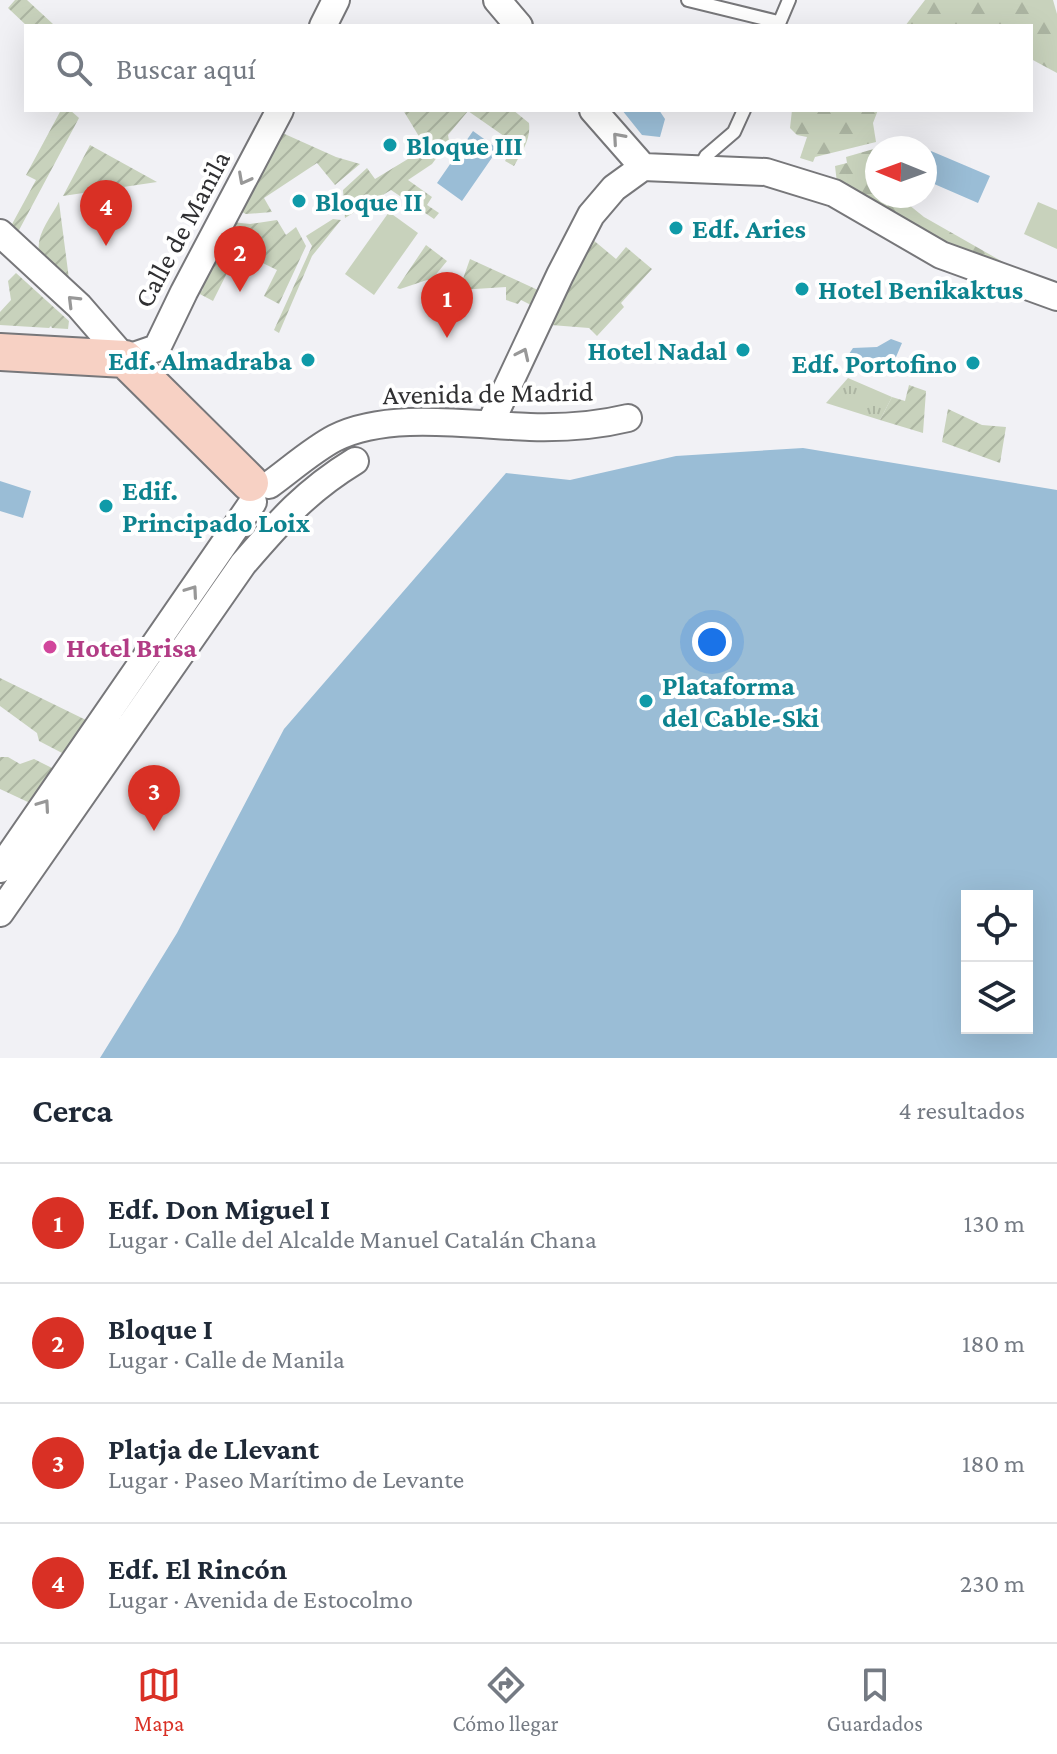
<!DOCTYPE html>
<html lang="es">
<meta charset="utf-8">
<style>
body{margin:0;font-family:"Crimson Pro",serif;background:#f2f2f3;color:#1f2937}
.controls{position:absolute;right:24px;bottom:24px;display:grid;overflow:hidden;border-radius:0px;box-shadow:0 8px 32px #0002}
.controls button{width:72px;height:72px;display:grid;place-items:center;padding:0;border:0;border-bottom:2px solid #e0e1e3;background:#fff;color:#1f2937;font:40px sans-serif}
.compass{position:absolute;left:865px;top:136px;width:72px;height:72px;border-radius:50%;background:#fff;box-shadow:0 8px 32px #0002;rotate:271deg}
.you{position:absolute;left:712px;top:642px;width:28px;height:28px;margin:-20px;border:6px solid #fff;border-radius:50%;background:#1a73e8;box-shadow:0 0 0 12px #1a73e833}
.badge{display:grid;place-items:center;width:52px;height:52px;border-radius:50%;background:#d93025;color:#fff;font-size:26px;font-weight:700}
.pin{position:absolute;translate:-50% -66px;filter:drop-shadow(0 2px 4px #0008)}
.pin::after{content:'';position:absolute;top:42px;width:28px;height:24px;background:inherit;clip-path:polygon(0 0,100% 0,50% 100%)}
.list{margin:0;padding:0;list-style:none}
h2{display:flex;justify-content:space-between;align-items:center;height:104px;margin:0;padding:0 32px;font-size:34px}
h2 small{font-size:26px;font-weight:400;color:#747a83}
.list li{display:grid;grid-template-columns:52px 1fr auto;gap:24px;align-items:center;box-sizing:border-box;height:120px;padding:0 32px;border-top:2px solid #e0e1e3}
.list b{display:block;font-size:30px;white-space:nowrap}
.list p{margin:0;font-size:26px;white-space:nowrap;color:#747a83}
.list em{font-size:26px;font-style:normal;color:#747a83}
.icon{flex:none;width:44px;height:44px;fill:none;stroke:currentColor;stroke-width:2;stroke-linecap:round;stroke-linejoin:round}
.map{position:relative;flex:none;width:1057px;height:1058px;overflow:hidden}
.search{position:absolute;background:#fff;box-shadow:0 8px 32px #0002;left:24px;right:24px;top:24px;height:88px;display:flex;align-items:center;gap:20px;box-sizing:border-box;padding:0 28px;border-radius:0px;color:#747a83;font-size:30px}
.sheet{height:584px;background:#fff}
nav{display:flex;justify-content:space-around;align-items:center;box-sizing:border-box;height:112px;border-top:2px solid #e0e1e3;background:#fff;font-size:22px;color:#747a83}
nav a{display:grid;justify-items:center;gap:4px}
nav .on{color:#d93025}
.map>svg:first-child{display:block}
</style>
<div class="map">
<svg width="1057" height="1058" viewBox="0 0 1057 1058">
<defs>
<pattern id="grass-tufts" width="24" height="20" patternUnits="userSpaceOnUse" patternTransform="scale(2)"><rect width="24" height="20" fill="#c8d2bc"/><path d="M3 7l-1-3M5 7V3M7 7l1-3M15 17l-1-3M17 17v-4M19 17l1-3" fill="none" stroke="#acb5a2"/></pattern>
<pattern id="forest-firs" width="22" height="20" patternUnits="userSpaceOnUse" patternTransform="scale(2)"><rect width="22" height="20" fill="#c8d2bc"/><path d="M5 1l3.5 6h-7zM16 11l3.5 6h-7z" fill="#acb5a2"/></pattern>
<pattern id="garden-furrows" width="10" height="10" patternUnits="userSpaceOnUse" patternTransform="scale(2)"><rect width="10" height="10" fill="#c8d2bc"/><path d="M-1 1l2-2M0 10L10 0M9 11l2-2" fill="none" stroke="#acb5a2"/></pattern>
</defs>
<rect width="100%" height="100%" fill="#f1f1f5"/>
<path fill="url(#grass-tufts)" d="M848,378L892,397L880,420L826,403Z"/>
<path fill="url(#forest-firs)" d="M925,0H1053L1057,14V73L1031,59V26H905Z
M792,110H878L873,123L876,142L815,157L813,162L800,158L807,137L797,135L790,128Z
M877,148V196H898L924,217L1017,270L941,243L864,195L837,183L835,166L847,163L846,157Z"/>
<path fill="url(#garden-furrows)" d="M15,0H27L53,24L50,26H27L8,8Z
M61,110H70L79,118L18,232L11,226L36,180L26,175Z
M403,110H513L529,123C531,139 522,152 514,166L505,161L514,143L468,111L448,135L449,141L432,164L408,180L432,197L427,205L439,213L434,219L391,190L345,218L343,190L367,168L375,179L426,148Z
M278,131L336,157L360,164L335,185L317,163L264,198L272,212L246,214L238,210Z
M90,145L157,182L63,196Z
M59,202L69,279L39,252C36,234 51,217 59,202Z
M333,219L341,220L312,256L279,333L274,330L312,246L306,236Z
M277,220L286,235L296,227L306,246L279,304L264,296L277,270L238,251L213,301L196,292L198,289L202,291L203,288L200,286L232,222L250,224Z
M592,239L616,259L626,247L652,269L621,303L624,307L597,336L589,328L551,325Z
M426,245L447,261L433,278L400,289L397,288Z
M470,259L540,291L533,306L521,300L518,304L506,300V287L459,290Z
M16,273L69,321L68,329L52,328L51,326L49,328L0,325V312L11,300L8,281Z
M909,385L926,391L923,433L880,420L892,397L905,401Z
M948,409L982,425L1006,427L1000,463L942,442Z
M0,678L88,721L64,754L39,741L37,733L0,706Z
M0,757H8L20,764L34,759L54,769L30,803L0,789Z"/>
<path fill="#c8d2bc" d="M1038,202L1057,210V249L1024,234Z
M389,212L418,233L374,295L345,274Z"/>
<path fill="#9abdd6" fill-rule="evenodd" d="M622,110H659L665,119L660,137L642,135Z
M473,131L498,149L462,201L437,183Z
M931,151L990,176L978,203L925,180V164Z
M891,339L902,343L890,371L849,354L853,348L877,347Z
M803,448L1057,490V1058H100L177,933L284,729L506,473L570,480L676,456ZM967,896H1027V1028H967Z
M0,481L31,491L23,518L0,511Z"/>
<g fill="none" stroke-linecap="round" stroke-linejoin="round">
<defs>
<path id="lane" d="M688,0L778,22
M778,26L789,0
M699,169L706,156L734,132L744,110"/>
<path id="street" d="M497,0L519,26
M323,26L336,0
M593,110L643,167
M0,233L79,306L125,359L157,348L184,292L280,110
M490,424L560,275L591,215L614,188L643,167L766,172L834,193L941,255L1057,297
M269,485C290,470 312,450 335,438C388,411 472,425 530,427C563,428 595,426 628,418
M0,869L253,502
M0,913L243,564C280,521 306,491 355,461"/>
<path id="secondary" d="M0,352L125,359L250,483"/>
</defs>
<use href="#lane" stroke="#77777a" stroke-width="16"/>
<use href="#street" stroke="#77777a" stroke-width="30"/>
<use href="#secondary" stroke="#77777a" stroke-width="40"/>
<use href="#lane" stroke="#fff" stroke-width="12"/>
<use href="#street" stroke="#fff" stroke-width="26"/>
<use href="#secondary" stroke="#f7d1c4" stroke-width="36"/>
</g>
<defs><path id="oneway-chevron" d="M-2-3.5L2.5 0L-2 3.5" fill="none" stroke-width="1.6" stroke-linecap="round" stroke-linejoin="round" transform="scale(2)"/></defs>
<g stroke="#989898">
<use href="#oneway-chevron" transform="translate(618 138) rotate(-131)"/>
<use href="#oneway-chevron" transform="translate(244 179) rotate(118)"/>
<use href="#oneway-chevron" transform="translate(73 301) rotate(-135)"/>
<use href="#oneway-chevron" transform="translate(523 354) rotate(-65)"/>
<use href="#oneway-chevron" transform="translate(192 591) rotate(-55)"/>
<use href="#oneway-chevron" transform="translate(44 805) rotate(-55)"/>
</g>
<g fill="#0f9aa8" stroke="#fff" stroke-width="3">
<circle cx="390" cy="145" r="8"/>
<circle cx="299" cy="201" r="8"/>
<circle cx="676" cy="228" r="8"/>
<circle cx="802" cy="289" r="8"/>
<circle cx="743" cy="350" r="8"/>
<circle cx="308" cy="360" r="8"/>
<circle cx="973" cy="363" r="8"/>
<circle cx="106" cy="506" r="8"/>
<circle cx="646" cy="701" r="8"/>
</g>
<circle fill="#d1479c" stroke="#fff" stroke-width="3" cx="50" cy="647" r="8"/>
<g text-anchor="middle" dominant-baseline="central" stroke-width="8" stroke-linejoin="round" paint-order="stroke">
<g font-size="28" font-weight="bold" fill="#0d838f" stroke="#fff" text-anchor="start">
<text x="406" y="145">Bloque III</text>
<text x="315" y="201">Bloque II</text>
<text x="692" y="228">Edf. Aries</text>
<text x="818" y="289">Hotel Benikaktus</text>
<text x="727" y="350" text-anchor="end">Hotel Nadal</text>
<text x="292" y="360" text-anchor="end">Edf. Almadraba</text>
<text x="957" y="363" text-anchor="end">Edf. Portofino</text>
<text x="122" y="490">Edif.<tspan x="122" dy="32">Principado Loix</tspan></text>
<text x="662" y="685">Plataforma<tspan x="662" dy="32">del Cable-Ski</tspan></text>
</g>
<g font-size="28" fill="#303032" stroke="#fff">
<text transform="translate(182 229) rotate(-62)">Calle de Manila</text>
<text transform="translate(488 393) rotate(-1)">Avenida de Madrid</text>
</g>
<g font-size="28" font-weight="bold" fill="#b23c85" stroke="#fff" text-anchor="start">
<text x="66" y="647">Hotel Brisa</text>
</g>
</g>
</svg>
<div class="controls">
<button><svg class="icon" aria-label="locate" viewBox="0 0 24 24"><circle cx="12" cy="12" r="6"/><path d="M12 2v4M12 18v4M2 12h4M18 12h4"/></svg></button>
<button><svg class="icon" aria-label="layers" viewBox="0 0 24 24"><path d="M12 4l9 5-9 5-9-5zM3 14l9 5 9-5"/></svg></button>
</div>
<svg class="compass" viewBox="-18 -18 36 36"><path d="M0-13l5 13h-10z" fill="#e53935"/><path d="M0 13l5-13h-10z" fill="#747a83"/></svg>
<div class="you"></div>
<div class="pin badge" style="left:447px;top:338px">1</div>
<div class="pin badge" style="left:240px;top:292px">2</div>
<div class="pin badge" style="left:154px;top:831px">3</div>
<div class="pin badge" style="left:106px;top:246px">4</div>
<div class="search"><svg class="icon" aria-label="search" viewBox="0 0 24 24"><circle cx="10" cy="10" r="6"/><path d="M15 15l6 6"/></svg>Buscar aquí</div>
</div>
<section class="sheet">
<h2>Cerca<small>4 resultados</small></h2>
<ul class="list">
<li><span class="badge">1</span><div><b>Edf. Don Miguel I</b><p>Lugar · Calle del Alcalde Manuel Catalán Chana</p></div><em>130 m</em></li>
<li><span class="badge">2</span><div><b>Bloque I</b><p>Lugar · Calle de Manila</p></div><em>180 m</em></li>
<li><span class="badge">3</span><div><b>Platja de Llevant</b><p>Lugar · Paseo Marítimo de Levante</p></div><em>180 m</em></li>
<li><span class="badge">4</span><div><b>Edf. El Rincón</b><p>Lugar · Avenida de Estocolmo</p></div><em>230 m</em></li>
</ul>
</section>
<nav>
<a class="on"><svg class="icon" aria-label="map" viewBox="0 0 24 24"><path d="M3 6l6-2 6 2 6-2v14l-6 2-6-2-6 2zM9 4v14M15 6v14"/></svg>Mapa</a>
<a><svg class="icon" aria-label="directions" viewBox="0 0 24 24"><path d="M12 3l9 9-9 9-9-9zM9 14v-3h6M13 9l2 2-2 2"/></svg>Cómo llegar</a>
<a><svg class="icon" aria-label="saved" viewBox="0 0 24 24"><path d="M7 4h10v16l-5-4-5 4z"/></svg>Guardados</a>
</nav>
